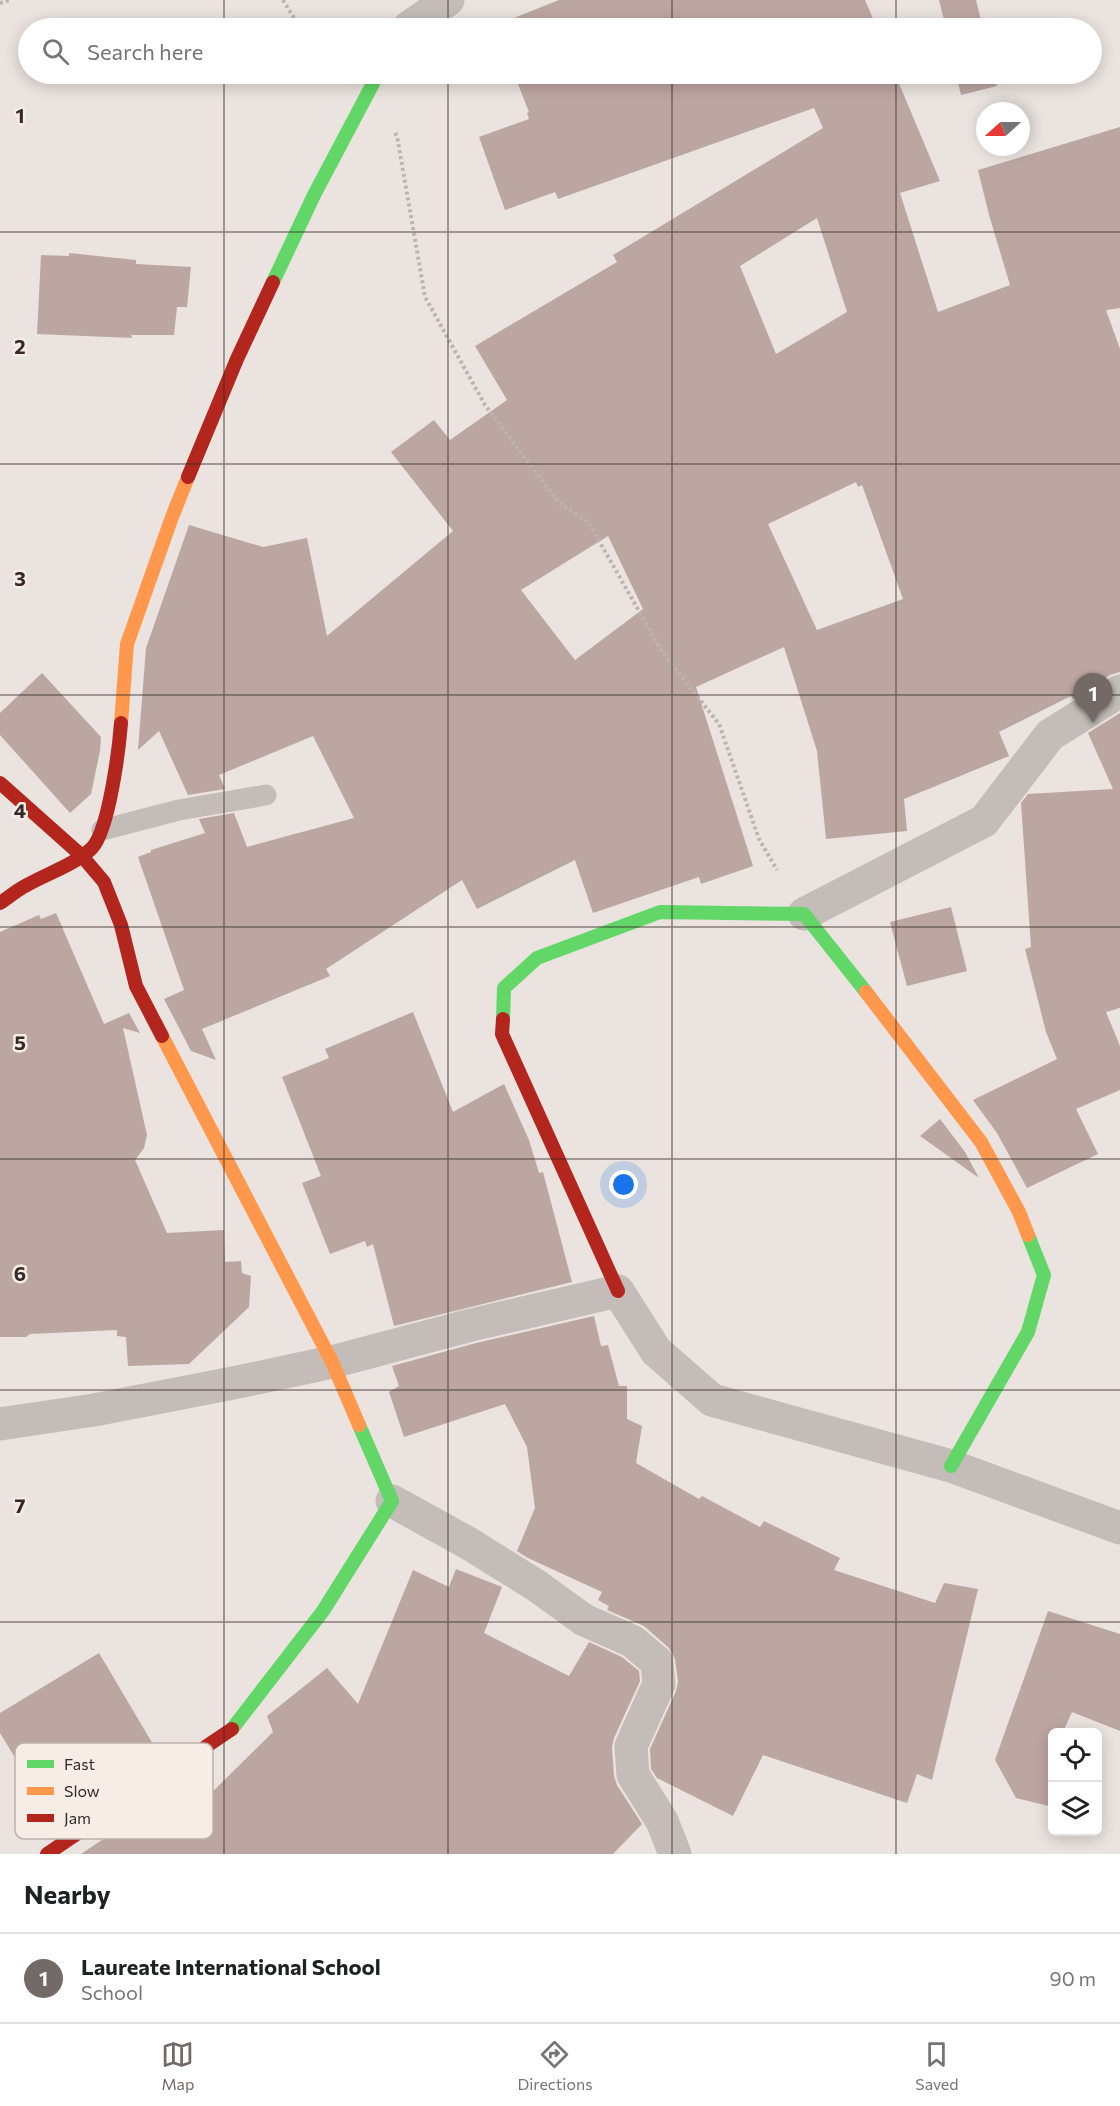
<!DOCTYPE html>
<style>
body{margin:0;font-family:Commissioner,sans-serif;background:#f2f2f2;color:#202124}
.controls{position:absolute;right:18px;bottom:18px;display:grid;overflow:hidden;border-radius:9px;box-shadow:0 3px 15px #0003}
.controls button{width:54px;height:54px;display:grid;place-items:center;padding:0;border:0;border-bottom:2px solid #e0e0e0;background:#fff;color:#202124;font:30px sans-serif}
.compass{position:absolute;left:976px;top:102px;width:54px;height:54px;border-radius:50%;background:#fff;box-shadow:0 3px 15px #0003;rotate:249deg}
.you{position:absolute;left:624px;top:1185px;width:21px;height:21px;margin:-15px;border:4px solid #fff;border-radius:50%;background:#1a73e8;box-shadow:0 0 0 9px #1a73e833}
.badge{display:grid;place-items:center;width:39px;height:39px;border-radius:50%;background:#736a67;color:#fff;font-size:20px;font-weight:700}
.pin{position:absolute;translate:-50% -50px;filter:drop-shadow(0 2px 3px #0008)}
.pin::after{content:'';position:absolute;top:32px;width:21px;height:18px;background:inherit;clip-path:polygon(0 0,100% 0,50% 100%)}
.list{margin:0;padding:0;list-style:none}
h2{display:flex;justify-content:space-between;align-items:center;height:78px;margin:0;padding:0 24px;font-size:26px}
h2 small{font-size:20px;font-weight:400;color:#757577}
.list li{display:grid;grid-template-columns:39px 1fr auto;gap:18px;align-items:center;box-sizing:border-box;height:90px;padding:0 24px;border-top:2px solid #e0e0e0}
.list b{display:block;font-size:22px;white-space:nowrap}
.list p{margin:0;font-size:20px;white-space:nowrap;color:#757577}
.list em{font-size:20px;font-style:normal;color:#757577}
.icon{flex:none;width:33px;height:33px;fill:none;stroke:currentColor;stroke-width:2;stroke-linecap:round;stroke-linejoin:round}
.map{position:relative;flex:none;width:1120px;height:1854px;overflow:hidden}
.search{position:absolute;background:#fff;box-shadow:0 3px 15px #0003;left:18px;right:18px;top:18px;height:66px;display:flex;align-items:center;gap:15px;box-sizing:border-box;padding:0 21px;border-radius:33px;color:#757577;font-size:22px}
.sheet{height:168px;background:#fff}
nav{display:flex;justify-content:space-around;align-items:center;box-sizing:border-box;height:84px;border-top:2px solid #e0e0e0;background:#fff;font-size:16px;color:#757577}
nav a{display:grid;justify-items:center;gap:3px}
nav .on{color:#736a67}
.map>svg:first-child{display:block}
</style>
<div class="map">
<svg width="1120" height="1854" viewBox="0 0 1120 1854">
<rect width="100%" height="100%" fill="#eae3df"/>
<path fill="#bca6a2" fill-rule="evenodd" d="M559,0H865L877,28H497L496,25Z
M939,0H976L983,28H946Z
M514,74H895L940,181L900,193L938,312L1010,285L989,215L978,170L1120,127V308L1106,310L1120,349V672L1110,675L1073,699L1071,696L999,732L1009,756L904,799L907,831L826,839L817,751L784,647L696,687L753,866L701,884L699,877L593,913L575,860L477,909L462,880L326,969L330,976L202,1029L216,1060L191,1051L164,999L184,990L138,857L151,852V850L205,833L199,819L234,813L247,847L354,818L313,736L219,775L225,789L188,795L159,731L138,750L146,648L189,525L263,547L307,538L327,636L453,531L391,452L434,420L450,440L507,400L475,346L617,262L613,255L823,128L814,108L558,199L555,192L505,210L479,137L529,119L527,113L529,112ZM817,218L847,312L776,354L740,266ZM856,482L858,487L862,485L903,599L817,630L768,524ZM608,536L643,609L575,660L521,590Z
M956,74H994L997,86L961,95Z
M69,253L136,260V264L191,267L187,307H177L174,335H131L132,338L37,334L41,255L69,256Z
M42,673L101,737L100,751L91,794L70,813L0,735V713Z
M1120,713V1008L1106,1012L1120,1046V1090L1076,1109L1098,1154L1027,1188L997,1133L973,1100L1057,1059L1046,1032L1025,949L1031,947L1021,803L1028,794L1113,789L1088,733Z
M951,907L967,971L907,986L890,922Z
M56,913L104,1024L129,1013L140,1033L123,1028L147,1135L144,1148L135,1160L167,1233L224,1230L225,1262L241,1261L242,1273L251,1276L249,1307L189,1364L128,1366L126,1337L117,1336V1330L30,1334L26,1337H0V932L39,915L41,919Z
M413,1012L453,1112L504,1084L529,1140L539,1173L543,1172L572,1282L394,1326L373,1244L367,1247L365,1241L330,1254L302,1183L321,1176L282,1077L329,1058L325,1049Z
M940,1119L965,1152L979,1178L920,1136Z
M594,1316L601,1346L608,1345L619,1386H627V1419L642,1426L636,1463L699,1499L702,1496L760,1527L764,1521L840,1558L834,1570L935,1603L944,1583L978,1589L932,1780L917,1774L907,1803L763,1755L733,1816L657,1778L651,1769L650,1749L676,1691L678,1682L675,1659L669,1648L644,1626L607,1610L609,1606L598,1600L602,1592L528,1558L517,1551L535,1508L527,1447L505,1404L404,1437L389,1392L399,1386L392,1366L476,1343Z
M456,1569L502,1587L484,1633L569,1676L589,1642L622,1657L639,1671L640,1681L614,1738L612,1747L614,1776L617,1785L642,1824L613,1854H81L179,1788L193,1811L273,1732L267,1716L327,1668L358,1704L413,1570L449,1587Z
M1048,1611L1120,1634V1731L1072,1712L1063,1732H1053V1807L1016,1798L995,1760Z
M99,1653L160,1756L56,1825L0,1733V1713Z"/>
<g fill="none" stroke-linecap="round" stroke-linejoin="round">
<path stroke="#bcb4b1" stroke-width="4" stroke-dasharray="3 3" stroke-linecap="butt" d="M283,0L294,18L309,28
M0,3L10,0
M395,133L397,136L425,297L485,405L559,503L589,523L661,650L719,724L759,839L777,870"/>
<path stroke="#c3bcb8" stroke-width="21" d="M102,830L179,810L266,795"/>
<path stroke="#c3bcb8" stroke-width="33" d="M408,28L448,0
M804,914L984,821L1050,735L1120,691
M0,1424L94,1410L233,1383L332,1362L471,1325L618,1291L656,1351L712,1400L951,1466L1120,1528
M392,1501L468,1543L537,1586L584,1620L632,1641L657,1662L659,1684L631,1746L633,1775L662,1821L675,1854"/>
<path stroke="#63d668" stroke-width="14" d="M273,282L314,195L378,74
M503,1019L504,988L537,958L660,912L804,914L866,992
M951,1466L1028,1332L1044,1275L1028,1235
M232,1729L323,1611L392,1501L359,1425"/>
<path stroke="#ff974d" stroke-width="14" d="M121,723L127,644L172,517L188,477
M866,992L981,1142L1019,1212L1028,1235
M162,1036L332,1362L359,1425"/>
<path stroke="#b3261e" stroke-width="14" d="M188,477L237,359L273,282
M0,783L82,856L104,882L121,925L136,986L162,1036
M0,903C9,897 17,890 27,885C46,874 76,864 92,848C109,830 119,749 121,723
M503,1019L502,1034L618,1291
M47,1854L232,1729"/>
</g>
<path fill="none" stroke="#332927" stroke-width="1.5" stroke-opacity="0.55" d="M224,0V28M448,0V28M672,0V28M896,0V28M224,74V1854M448,74V1854M672,74V1854M896,74V1854M0,232H1120M0,464H1120M0,695H1120M0,927H1120M0,1159H1120M0,1390H1120M0,1622H1120"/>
<rect x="15" y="1743" width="198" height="96" rx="9" fill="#f7ede6" stroke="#bcb2ad" stroke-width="1.5"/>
<rect x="27" y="1760" width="27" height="8" fill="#63d668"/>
<rect x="27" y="1787" width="27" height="8" fill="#ff974d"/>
<rect x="27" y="1814" width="27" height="8" fill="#b3261e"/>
<g font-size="16" fill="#332927">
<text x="64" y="1770">Fast</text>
<text x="64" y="1797">Slow</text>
<text x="64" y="1824">Jam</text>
</g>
<g font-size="20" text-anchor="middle" font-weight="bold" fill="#332927" stroke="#f7ede6" stroke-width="5" stroke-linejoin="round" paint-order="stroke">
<text x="20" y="123">1</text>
<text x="20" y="354">2</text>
<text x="20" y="586">3</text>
<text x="20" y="818">4</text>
<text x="20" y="1050">5</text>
<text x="20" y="1281">6</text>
<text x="20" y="1513">7</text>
</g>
</svg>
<div class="controls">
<button><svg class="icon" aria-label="locate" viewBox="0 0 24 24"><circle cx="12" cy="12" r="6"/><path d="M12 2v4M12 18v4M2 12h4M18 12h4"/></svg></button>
<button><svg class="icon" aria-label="layers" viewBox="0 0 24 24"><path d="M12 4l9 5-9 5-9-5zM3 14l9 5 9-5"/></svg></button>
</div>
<svg class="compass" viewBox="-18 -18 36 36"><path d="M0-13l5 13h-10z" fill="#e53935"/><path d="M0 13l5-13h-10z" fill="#757577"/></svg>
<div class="you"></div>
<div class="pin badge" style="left:1093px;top:723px">1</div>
<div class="search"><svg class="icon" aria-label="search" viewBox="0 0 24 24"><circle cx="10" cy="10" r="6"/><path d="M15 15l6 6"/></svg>Search here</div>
</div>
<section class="sheet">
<h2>Nearby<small></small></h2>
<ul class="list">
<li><span class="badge">1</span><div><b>Laureate International School</b><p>School</p></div><em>90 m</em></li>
</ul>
</section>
<nav>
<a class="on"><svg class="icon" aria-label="map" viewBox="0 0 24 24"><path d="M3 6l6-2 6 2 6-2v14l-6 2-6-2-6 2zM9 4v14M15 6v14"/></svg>Map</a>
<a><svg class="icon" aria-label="directions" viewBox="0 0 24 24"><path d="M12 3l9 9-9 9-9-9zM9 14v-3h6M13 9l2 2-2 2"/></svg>Directions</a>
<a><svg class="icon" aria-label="saved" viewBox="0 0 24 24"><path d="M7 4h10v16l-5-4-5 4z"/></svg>Saved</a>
</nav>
